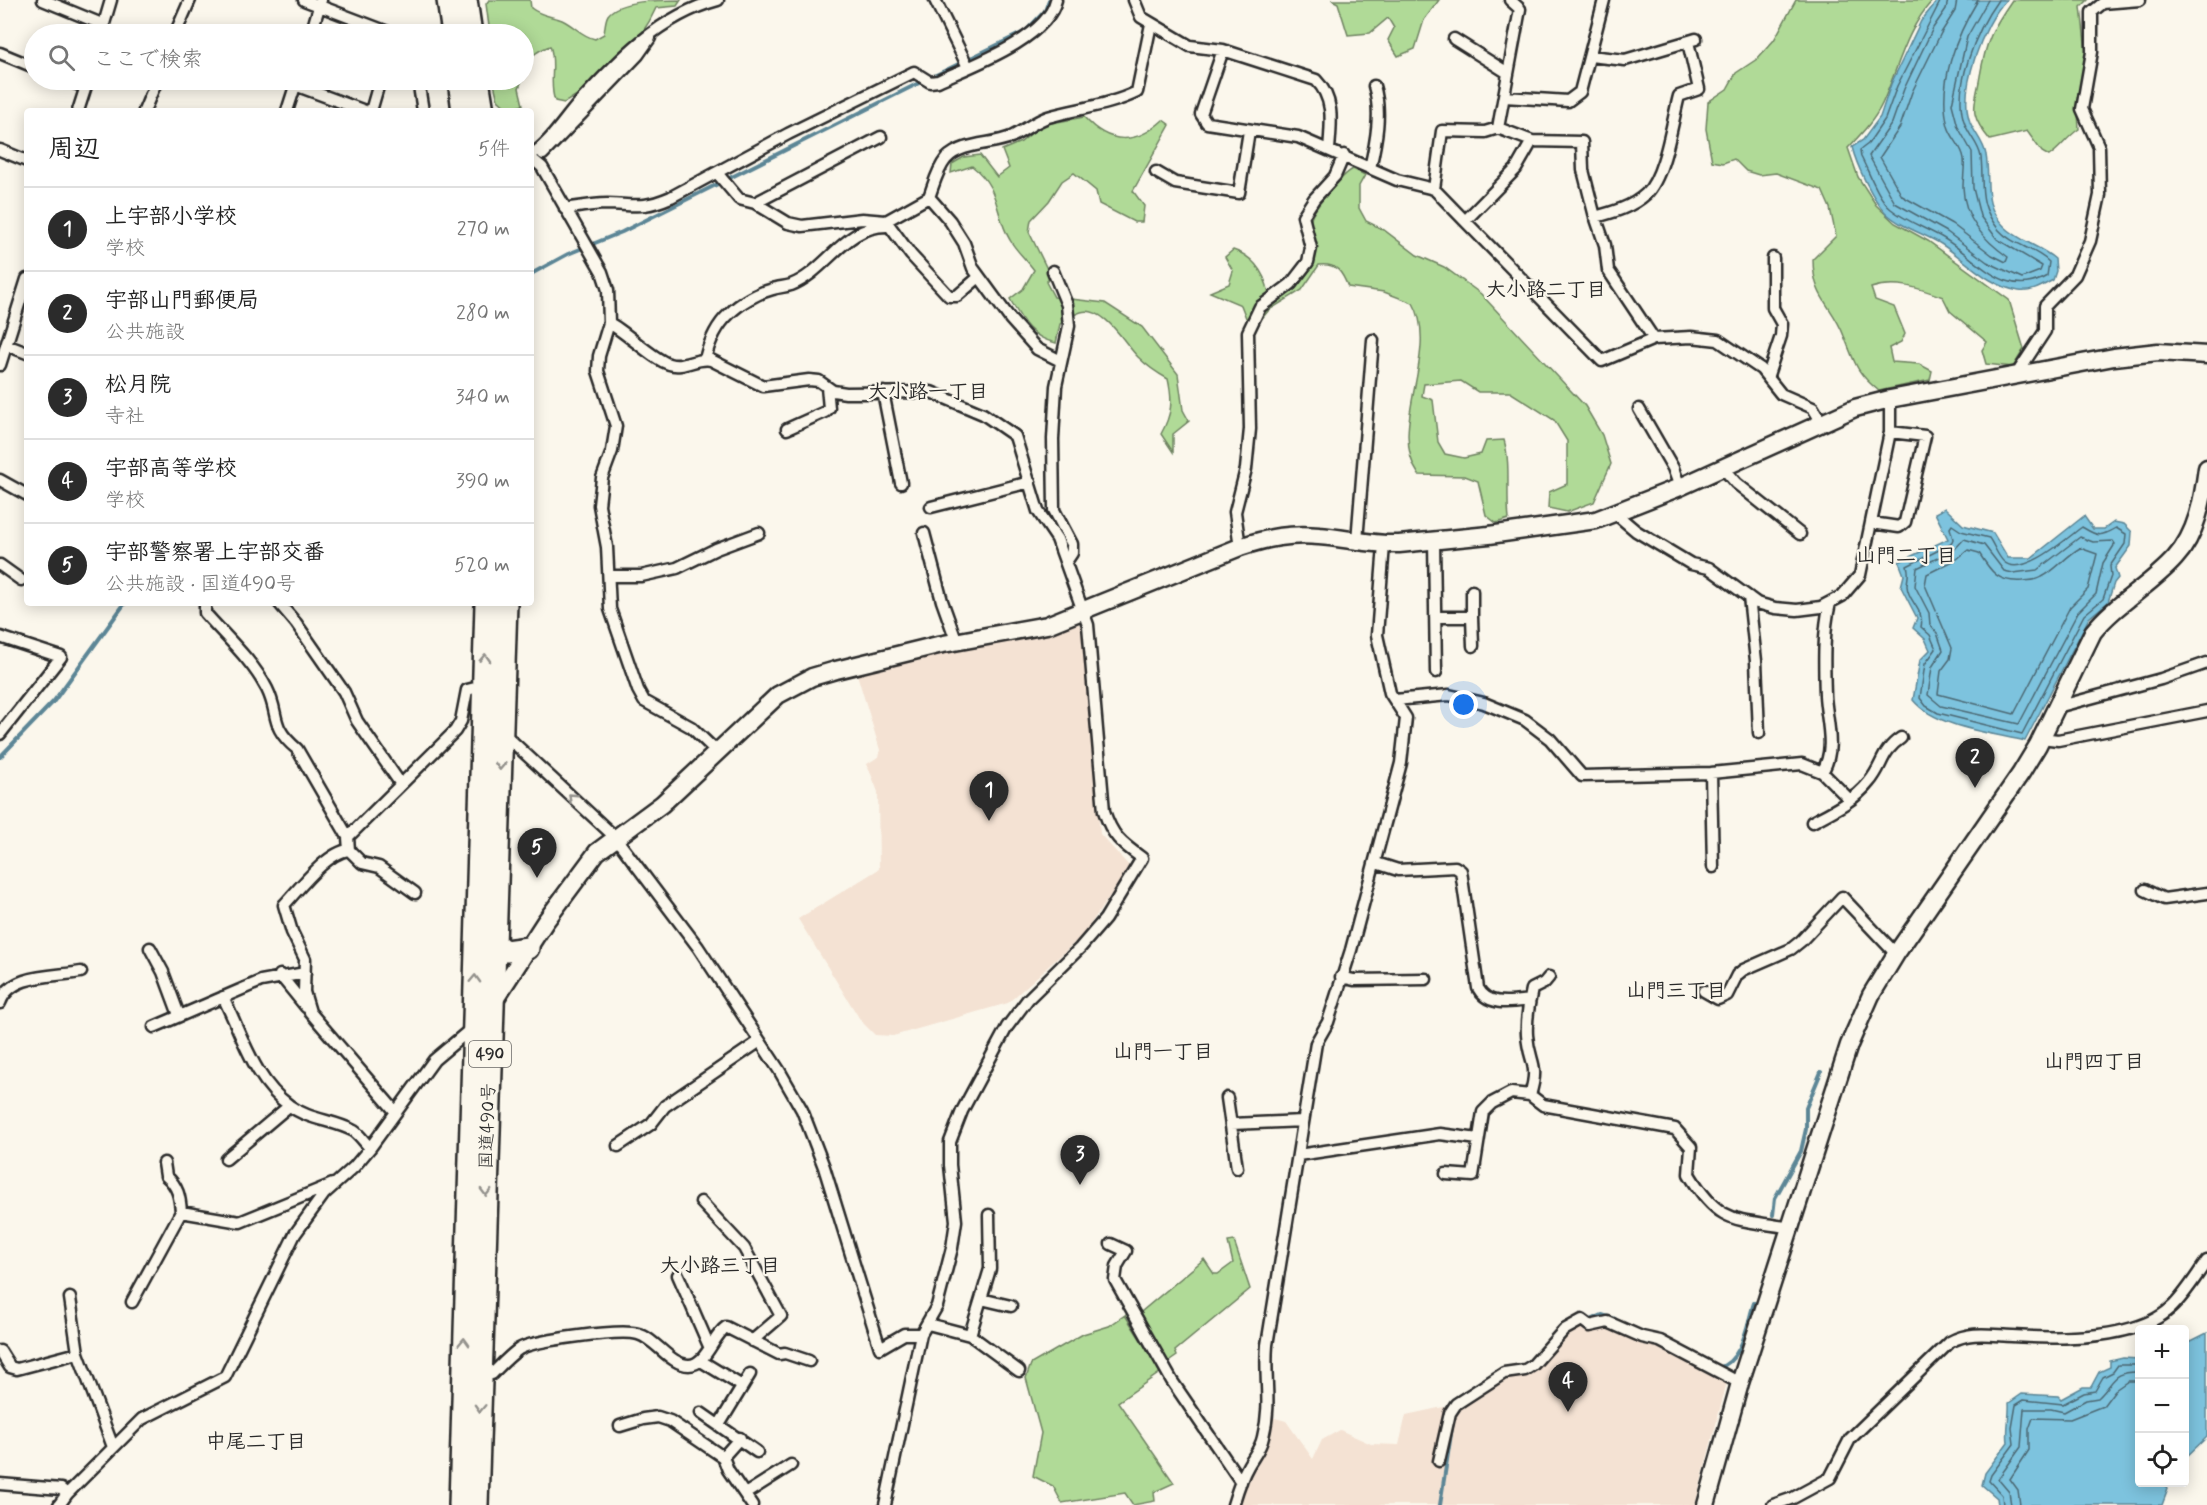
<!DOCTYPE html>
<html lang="ja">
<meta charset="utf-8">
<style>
body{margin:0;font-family:Mynerve,"Klee One",sans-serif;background:#f2f2f2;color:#222}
.controls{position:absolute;right:18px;bottom:18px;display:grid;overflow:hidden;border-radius:6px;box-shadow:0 3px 15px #0003}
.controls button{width:54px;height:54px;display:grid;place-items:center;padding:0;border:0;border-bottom:2px solid #e0e0e0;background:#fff;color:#222;font:30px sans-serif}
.you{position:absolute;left:1464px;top:705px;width:21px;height:21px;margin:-15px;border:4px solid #fff;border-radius:50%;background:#1a73e8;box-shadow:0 0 0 9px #1a73e833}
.badge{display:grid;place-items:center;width:39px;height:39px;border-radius:50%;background:#2b2b2b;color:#fff;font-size:20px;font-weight:700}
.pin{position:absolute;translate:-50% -50px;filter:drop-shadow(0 2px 3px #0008)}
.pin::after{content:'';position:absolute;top:32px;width:21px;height:18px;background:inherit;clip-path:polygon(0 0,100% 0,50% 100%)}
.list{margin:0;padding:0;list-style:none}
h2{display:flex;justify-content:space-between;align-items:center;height:78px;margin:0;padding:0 24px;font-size:26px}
h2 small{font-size:20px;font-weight:400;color:#767676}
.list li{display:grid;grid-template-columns:39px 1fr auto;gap:18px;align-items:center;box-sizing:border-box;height:84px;padding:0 24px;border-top:2px solid #e0e0e0}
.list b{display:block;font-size:22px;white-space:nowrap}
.list p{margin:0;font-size:20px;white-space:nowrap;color:#767676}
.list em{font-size:20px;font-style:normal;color:#767676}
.icon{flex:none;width:33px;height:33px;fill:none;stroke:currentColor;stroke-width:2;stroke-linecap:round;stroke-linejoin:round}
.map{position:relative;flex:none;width:2207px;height:1505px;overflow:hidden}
.search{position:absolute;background:#fff;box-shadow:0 3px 15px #0003;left:24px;top:24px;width:510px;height:66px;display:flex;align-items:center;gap:15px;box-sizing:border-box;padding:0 21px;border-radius:33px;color:#767676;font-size:22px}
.panel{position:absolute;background:#fff;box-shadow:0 3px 15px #0003;left:24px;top:108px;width:510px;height:498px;border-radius:6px}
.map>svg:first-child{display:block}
</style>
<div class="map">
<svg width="2207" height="1505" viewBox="0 0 2207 1505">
<rect width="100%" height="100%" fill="#fbf7ec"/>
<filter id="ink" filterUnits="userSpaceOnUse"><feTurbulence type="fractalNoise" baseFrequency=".0167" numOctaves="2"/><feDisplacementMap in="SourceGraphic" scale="12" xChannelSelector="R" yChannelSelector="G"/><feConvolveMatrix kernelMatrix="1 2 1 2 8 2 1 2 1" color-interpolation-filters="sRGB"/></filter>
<g filter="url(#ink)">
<path fill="#f4e2d3" d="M1074,621L1081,626L1100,834L1130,867L1082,936L1008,1003L893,1036L875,1035L861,1021L798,919L879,869L878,792L867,764L878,757L880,750L856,671L957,648L1042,633Z
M1580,1324L1590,1333L1606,1325L1658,1343L1727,1382L1695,1505H1238L1271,1417L1286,1421L1313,1459L1322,1440L1340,1430L1371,1444L1399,1445L1406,1415L1443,1407L1456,1410L1513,1374L1538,1365Z"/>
<path fill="#b0da97" stroke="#6e8261" stroke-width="1.5" d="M489,0H530L531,8C541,16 551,16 562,20C575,26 581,36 595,39L604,34C605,28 605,20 608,15C619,0 660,0 681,0L677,6L656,8C639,47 600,82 564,103L555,101C548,83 557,64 550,46C536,51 527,58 524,72V34H490L486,4Z
M1332,0H1439L1424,20L1415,49L1398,56L1388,40L1394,28L1388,18L1370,33L1348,35L1338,3Z
M1796,0H1933C1906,29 1898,69 1882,104C1874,121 1861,134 1848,148L1858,177L1876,205L1895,223L1928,241L2009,300L2024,349L2013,367L1986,364L1982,350L1987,342L1950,311L1943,297C1919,288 1896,280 1871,288L1875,300L1894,307L1905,334L1901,342L1889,348L1892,362L1919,364L1932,371L1930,380L1879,391C1855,372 1855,362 1844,336C1832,304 1813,299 1813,259L1836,236L1830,208L1822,190L1776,173L1759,175L1746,171L1734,159L1723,163L1712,161L1706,129L1708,102L1727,89L1736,73L1757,59L1774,40Z
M2012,0H2088L2081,7L2086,52L2078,112L2079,129C2067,137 2061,148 2049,156L2042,152L2027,131L1990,140C1967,112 1975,107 1980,76C1986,41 1992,29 2012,0Z
M493,80H522L519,88L523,105L509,110L498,100Z
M1084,117C1109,145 1136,145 1163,120L1170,125L1133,191L1144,206L1142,222H1134L1099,204L1096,191L1074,173L1062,181L1049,201L1031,220L1029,232L1051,277L1046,282L1054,297L1105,303L1142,327L1178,374L1183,410L1189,421L1173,434V452L1161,434C1172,414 1173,401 1168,379C1157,373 1147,366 1138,357C1124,343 1105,306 1081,312C1073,314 1066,320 1060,324L1056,343C1030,337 1022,321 1010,299L1023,289L1034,270C1027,260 1016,251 1010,240C994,213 1001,189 972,166L951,173L952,164L964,157L980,155L997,177L1009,168L1002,150L1021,142L1041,125Z
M1353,169L1365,175L1359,186V208L1366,221L1384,230L1417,255L1444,267L1481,294L1585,406L1602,435L1611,464L1594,502L1567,512L1548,508L1549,492L1567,484V441L1554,420L1510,392H1478L1461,381L1424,384L1422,396L1433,400L1438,442L1445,454L1464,458L1481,454L1486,441L1504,440C1511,464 1506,493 1509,519L1496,523L1486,515L1478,481L1465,476L1419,475C1386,428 1441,352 1413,303L1384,292L1348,287C1342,272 1337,263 1319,265L1302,290L1269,310L1258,323L1246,318L1241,305L1210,292L1229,284L1233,271L1225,257L1233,250C1253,256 1264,272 1269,293H1284C1302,279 1318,267 1315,241C1314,235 1310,228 1310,223C1311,210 1342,175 1353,169Z
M1234,1241L1250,1289L1175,1351L1177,1356L1167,1363L1141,1312L1204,1259L1214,1274H1218L1233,1263L1228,1242Z
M1125,1315L1161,1372L1118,1402L1174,1483L1154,1492L1155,1501L1133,1505L1125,1493L1062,1503L1053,1486L1033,1476L1041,1433L1026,1378L1031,1364L1083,1334L1109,1326Z"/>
<path fill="#7dc3de" stroke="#5c8696" stroke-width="1.5" d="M1938,0H2006C1983,24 1958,90 1970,122C1975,134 1984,142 1986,155C1991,183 1981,204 2005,227C2019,241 2040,246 2055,259L2056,271L2053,280C2042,286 2031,293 2019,291C1988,286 1966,260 1941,244C1923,233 1900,227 1885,212C1873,200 1856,164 1852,147L1863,140L1880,117L1891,84L1921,21Z
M1945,508L1963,525L1993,533L2008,558H2031L2084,516L2093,529H2104L2114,522L2124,524L2132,532L2131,546L2115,568L2118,578L2114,583L2108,602L2089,618L2025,741C1991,733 1935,727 1913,700L1920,660L1930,650L1925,639L1913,628L1917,618L1901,587L1904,575L1899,562L1948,539L1935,513Z
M2207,1333V1437L2185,1458V1344Z
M2123,1358L2139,1359L2140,1482L2164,1483L2168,1489L2162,1505H1998L1997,1498L1982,1485L1985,1473L2008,1442C2006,1428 2010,1417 2009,1403L2022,1394L2058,1396L2061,1399L2083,1387H2091L2099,1372L2110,1367V1361Z"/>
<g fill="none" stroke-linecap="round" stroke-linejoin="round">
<path stroke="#4c6873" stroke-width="1.5" d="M1941,0L1897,86L1885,119L1868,144L1860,150L1861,157C1869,172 1878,198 1891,209C1907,222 1926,228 1943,238C1977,258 2005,301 2047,276L2049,262C2035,248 2012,245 1999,230C1977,203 1984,187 1981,157C1979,144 1969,136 1965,124C1951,89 1977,29 1998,0
M1948,0L1946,9L1933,28L1904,89L1892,123L1869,156L1895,203L1947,232L1987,262L2022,278L2040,271L2042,266L1997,239L1980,216L1973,188L1972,152L1958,127L1952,104L1967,37L1988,0
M1957,0L1955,11L1941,33L1912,92L1900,127L1880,157L1902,196L1952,224L1992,255L2006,262L2008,257C1984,240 1964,219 1963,187C1963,178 1965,168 1964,159C1963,147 1951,138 1948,126C1937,84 1956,36 1978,0
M1952,525L1961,531L1989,538C1994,545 1998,557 2004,562C2023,578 2067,538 2082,527C2097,536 2099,538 2116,528L2126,534L2125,544L2110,566L2111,576L2103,599L2084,615L2022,734L1938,713L1926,706L1920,698L1925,664L1936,649L1930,635L1921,627C1925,610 1908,602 1907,586C1907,578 1910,574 1907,566L1951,544L1953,539L1950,528Z
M2080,537L2093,542L2113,541L2115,544L2103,563L2096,594L2078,612L2019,724L1941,706L1928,695L1932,667L1943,650L1937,633L1930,625L1929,613L1915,586L1917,568L1954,550L1964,539L1984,545L2004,571L2013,573L2037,570Z
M2080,548L2097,554L2088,589L2070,607L2014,714L1938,694L1941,671L1950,659L1952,648L1925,585L1927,574L1957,559L1968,550L1979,553C1991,572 1998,583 2023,581C2030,580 2036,581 2042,577C2056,570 2066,556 2080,548Z
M2003,1505L2002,1495L1989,1481L1991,1475L2014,1444L2012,1428L2016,1405L2024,1400L2063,1404L2084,1393L2095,1391L2103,1377L2113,1372L2118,1365H2140
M2011,1505L2009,1492L1998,1479L2021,1447L2024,1409H2051L2064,1412L2086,1400L2098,1398C2115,1382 2112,1371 2140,1372
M2020,1505L2018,1490L2010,1479L2029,1450V1429L2033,1418L2070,1419L2103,1406L2115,1390L2128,1381H2140"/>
<path stroke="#5c8696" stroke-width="4" d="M930,78L1026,31L1045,11L1049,0
M531,274L568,254L622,232L923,81
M0,757L54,701L125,603
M1773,1215L1775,1198L1801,1151L1806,1129V1108L1821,1072
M1589,1321L1602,1315L1615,1319
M1718,1368C1743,1361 1747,1324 1754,1303
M1440,1505L1453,1421"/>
<defs>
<path id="street" d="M43,0L104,25
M304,0L393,34
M935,0L968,67
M1134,0L1141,17L1190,46L1223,50L1316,80C1335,99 1331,124 1329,149
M101,34L111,0
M175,34L190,0
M311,34L321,0
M1454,39L1508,73
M1223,50L1201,114L1207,123L1298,137L1397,180L1434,189L1465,221
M0,53L34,67
M1590,56L1625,60L1696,39
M66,80L85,87
M418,80L423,111
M295,85L365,111
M1504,97L1568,101L1580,92L1604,0
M78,111L88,80
M144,111L157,80
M287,111L297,80
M371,111L380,80
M1498,128L1520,9L1510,0
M1532,141L1516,169L1465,221L1602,361L1654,339L1691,337L1718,340L1761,369L1781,394L1813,408L1822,423
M0,150L27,161
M543,154L638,55L650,38
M531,155C550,143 563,121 578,104C618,60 659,16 718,0
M531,158L542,167L602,272L608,290L609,323L599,356L598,371L616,426L612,451L602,478L599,505L607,547L610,609L638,690L644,701L691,727L717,752
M1370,168C1376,142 1382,112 1374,86
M1156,172L1175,183L1239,193L1249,131
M717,173L739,199L755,203L788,223L802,226L862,219L886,221L911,255L949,296H957L979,277
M1434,189L1442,131L1485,132L1498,128L1532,141L1582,142L1583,170L1594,213L1605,245L1608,270L1654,339
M929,197C934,184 937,170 946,159C962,142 992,145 1011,137C1024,131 1035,121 1048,117C1078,108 1109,106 1137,92L1151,24
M755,203L881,137
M565,209C578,207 593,204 607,204C636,205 643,209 671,197L788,134L914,72L930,82L938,81C971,66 1047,39 1056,0
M1595,217C1614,212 1632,207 1646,194C1665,176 1672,122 1679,96L1699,89L1688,42
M886,221L929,197L950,221L964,243L973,268L1011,320L1037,349L1061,361
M1053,271L1067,305L1069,326L1056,386L1053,439L1054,510L1072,544V553L1066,562
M609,323C626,332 654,360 669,364C684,369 696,357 711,360L763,386L809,380L819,381L833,391L846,393L931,392L983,414L1015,436L1038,511L1057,539L1088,625L1104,811C1112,836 1121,843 1142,858L1105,919L1080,948L1028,999L1007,1027L962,1111L950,1142V1165L956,1221L952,1248L937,1306L921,1334L885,1505
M6,345L27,353
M705,359C709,343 716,326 729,314C740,303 757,293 773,289C778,287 785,287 791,285C827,271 845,225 888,226
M0,365L27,279
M1768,375L1781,336L1782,324L1773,308V258
M2019,375L2020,369L2045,331V306L2075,275L2090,241L2100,195L2099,147L2082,109L2092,52V12L2103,3L2140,0
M883,392L901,483
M1639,409L1673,468L1680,487
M787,429L825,412L829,408L827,387
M1723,468L1736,483L1800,534
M0,480L27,495
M931,507L1030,482
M1616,514L1636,531L1691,564L1709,568L1757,603L1775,608L1797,610L1821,607L1842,596L1860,575L1890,432V399
M1872,523L1899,527L1905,522L1925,436L1890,432
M924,533L942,601L957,643
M1357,541L1373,340
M1434,541L1436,672
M1240,547L1235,512L1246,469L1250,429L1248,332L1260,307L1291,284L1308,262L1311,248L1303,216L1314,199L1335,176L1344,155
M0,565L21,580
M609,576H641L677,568L716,549L759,533
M1472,591V617
M1749,597L1756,661L1759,733
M205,603V613C226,637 252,660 267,689C280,715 269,726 297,749L348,837
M279,603L296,623L344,692L357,721L400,783
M1435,617H1472L1473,646
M0,637L61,657L0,734
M1395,700L1449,695L1484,703L1525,720L1550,739L1582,776L1711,773L1802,764L1822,772L1850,800
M2057,707L2161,679L2207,663
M503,733L615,837L698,947L779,1070L802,1110L824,1167L880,1348L904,1334H921
M2041,738L2058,740L2207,711
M1822,772C1837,749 1826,719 1825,695C1824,665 1823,631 1830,603
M1711,773L1713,867
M1812,822C1833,811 1854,801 1869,782C1883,766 1881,751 1901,738
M349,850L362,863L379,867L415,893
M1376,863L1398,870L1455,867L1461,871L1478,988C1488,1007 1511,1002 1530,1000
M2145,890L2164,899L2207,893
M150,948L163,972L179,1015
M280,975L306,1007
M1341,977L1354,980L1426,979
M1704,991L1718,999L1727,995L1737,975L1743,970L1791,949L1801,941L1842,897L1896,954
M223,997C242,1034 254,1081 290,1106C309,1120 334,1120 354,1131C360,1135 365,1143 370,1148
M0,1003C10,973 54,977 81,972
M154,1027L261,981L305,973
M1530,1095C1540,1063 1529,1064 1527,1035C1526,1020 1529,1003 1532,989L1544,983L1549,977
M1227,1098L1237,1168
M395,1111L310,1012L304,992L305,959L292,932L284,905C299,889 327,852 349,850L348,837L455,731L461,721L467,690L487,685
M1231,1124L1303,1121
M618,1146L651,1124L665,1106L760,1041
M1298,1155L1440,1134L1478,1139
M226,1159L289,1106
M1446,1174L1473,1176L1483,1112L1492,1103L1511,1093L1530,1095L1543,1105L1675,1129L1691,1147L1689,1174C1721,1227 1737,1218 1791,1228
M701,1202L744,1248L781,1316L752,1341
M181,1212L240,1222L333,1184
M1111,1244L1126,1251L1117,1266L1115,1280L1172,1381L1241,1482
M678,1275L709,1346
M70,1298L78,1353L113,1447
M981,1299L990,1269L989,1215
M132,1302L181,1212C180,1197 178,1186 166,1176L164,1163
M928,1324L970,1335L1019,1371
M970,1335L981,1299L1011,1306
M0,1351L10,1367L17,1369L78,1353
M701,1361L742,1386
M478,1373L492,1374C500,1366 509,1356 519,1349C534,1340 621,1329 638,1334C656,1339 670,1365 689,1365C706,1365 713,1336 726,1327L779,1354L785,1353L809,1361
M701,1413L757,1452
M719,1425L750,1374
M620,1426L643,1419L658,1417L670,1421L723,1457L728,1470L752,1505
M723,1457L740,1438
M1439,1461L1450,1413L1456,1404L1504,1373L1525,1370L1533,1365L1564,1330L1582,1320L1590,1326L1608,1322L1642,1337L1660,1341L1740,1383
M0,1484L61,1489L67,1494
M745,1494L791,1465
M59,1505L67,1494L142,1419L225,1377L295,1234L324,1194L354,1167L370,1148L434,1060L472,1028
M1233,1505C1237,1492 1241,1478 1248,1466C1253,1457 1261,1448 1263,1437C1272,1403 1264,1379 1267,1345L1316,1043L1328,1022L1351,950L1401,763L1406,718L1390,693L1377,635L1384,545
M1773,1505L1793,1498L1830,1478L1850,1439L1950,1342C1970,1331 1989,1335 2012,1336C2057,1339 2135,1341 2171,1308C2185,1295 2196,1276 2207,1261"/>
<path id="secondary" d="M492,1004L545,922L597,852L662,804L778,695L812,677L836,670L938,645L1047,625L1240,547C1267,538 1291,533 1319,536C1346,538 1372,545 1399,544L1489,535L1596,520L1680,487L1855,408L1890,399L2114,357L2158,352L2207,355
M1706,1505L1740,1383L1849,1045L1871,995L1896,954L2021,773L2038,745L2093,632C2116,603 2150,586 2175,558C2197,534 2203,499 2207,468"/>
<path id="highway" d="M448,0L453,34
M466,0L471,34
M459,80L463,111
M478,80L483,111
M495,945L506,951L528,948
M460,1505L486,603
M477,1505L506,603"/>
</defs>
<use href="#street" stroke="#2b2b2b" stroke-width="15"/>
<use href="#secondary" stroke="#2b2b2b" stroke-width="21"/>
<use href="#highway" stroke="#2b2b2b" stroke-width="26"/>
<use href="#street" stroke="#fbf7ec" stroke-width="10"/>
<use href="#secondary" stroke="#fbf7ec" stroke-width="16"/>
<use href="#highway" stroke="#fbf7ec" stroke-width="21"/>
</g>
<defs><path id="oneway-chevron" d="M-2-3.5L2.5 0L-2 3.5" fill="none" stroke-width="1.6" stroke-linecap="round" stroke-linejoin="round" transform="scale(1.5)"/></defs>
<g stroke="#93918c">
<use href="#oneway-chevron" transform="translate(485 658) rotate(-88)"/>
<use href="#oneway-chevron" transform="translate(500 766) rotate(92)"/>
<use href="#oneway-chevron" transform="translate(572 797) rotate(-137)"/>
<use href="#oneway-chevron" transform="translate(475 979) rotate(-88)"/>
<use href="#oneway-chevron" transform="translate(486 1192) rotate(91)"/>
<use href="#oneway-chevron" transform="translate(464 1342) rotate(-88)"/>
<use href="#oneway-chevron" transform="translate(480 1408) rotate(92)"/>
</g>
</g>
<g text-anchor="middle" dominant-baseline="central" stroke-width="4.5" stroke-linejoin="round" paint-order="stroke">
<rect fill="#fbf7ec" stroke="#696865" stroke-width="1.5" x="469" y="1041" width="42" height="26" rx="4.5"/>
<g font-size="16" font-weight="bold" fill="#2b2b2b">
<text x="490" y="1054">490</text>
</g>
<g font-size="18" fill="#2b2b2b" stroke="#fbf7ec">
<text transform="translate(488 1126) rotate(-88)">国道490号</text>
</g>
<g font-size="20" font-weight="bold" fill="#2b2b2b" stroke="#fbf7ec">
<text x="1546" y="290">大小路二丁目</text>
<text x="928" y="392">大小路一丁目</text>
<text x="1906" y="556">山門二丁目</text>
<text x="1676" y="991">山門三丁目</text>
<text x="1163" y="1052">山門一丁目</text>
<text x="2094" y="1062">山門四丁目</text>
<text x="720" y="1266">大小路三丁目</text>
<text x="256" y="1442">中尾二丁目</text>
</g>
</g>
</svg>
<div class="controls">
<button>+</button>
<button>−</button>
<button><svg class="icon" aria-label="locate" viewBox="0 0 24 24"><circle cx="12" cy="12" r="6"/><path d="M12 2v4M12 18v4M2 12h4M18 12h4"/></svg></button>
</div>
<div class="you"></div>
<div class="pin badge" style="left:989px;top:821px">1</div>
<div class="pin badge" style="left:1975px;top:788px">2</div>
<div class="pin badge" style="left:1080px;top:1185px">3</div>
<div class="pin badge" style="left:1568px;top:1412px">4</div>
<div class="pin badge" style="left:537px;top:878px">5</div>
<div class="search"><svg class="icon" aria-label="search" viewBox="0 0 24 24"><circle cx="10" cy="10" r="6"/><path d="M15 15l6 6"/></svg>ここで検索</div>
<section class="panel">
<h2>周辺<small>5件</small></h2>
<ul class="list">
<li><span class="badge">1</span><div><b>上宇部小学校</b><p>学校</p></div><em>270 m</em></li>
<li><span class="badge">2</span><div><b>宇部山門郵便局</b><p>公共施設</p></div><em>280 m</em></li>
<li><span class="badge">3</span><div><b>松月院</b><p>寺社</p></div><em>340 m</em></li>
<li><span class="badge">4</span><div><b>宇部高等学校</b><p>学校</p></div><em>390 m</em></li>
<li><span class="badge">5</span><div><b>宇部警察署上宇部交番</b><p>公共施設 · 国道490号</p></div><em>520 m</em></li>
</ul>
</section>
</div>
